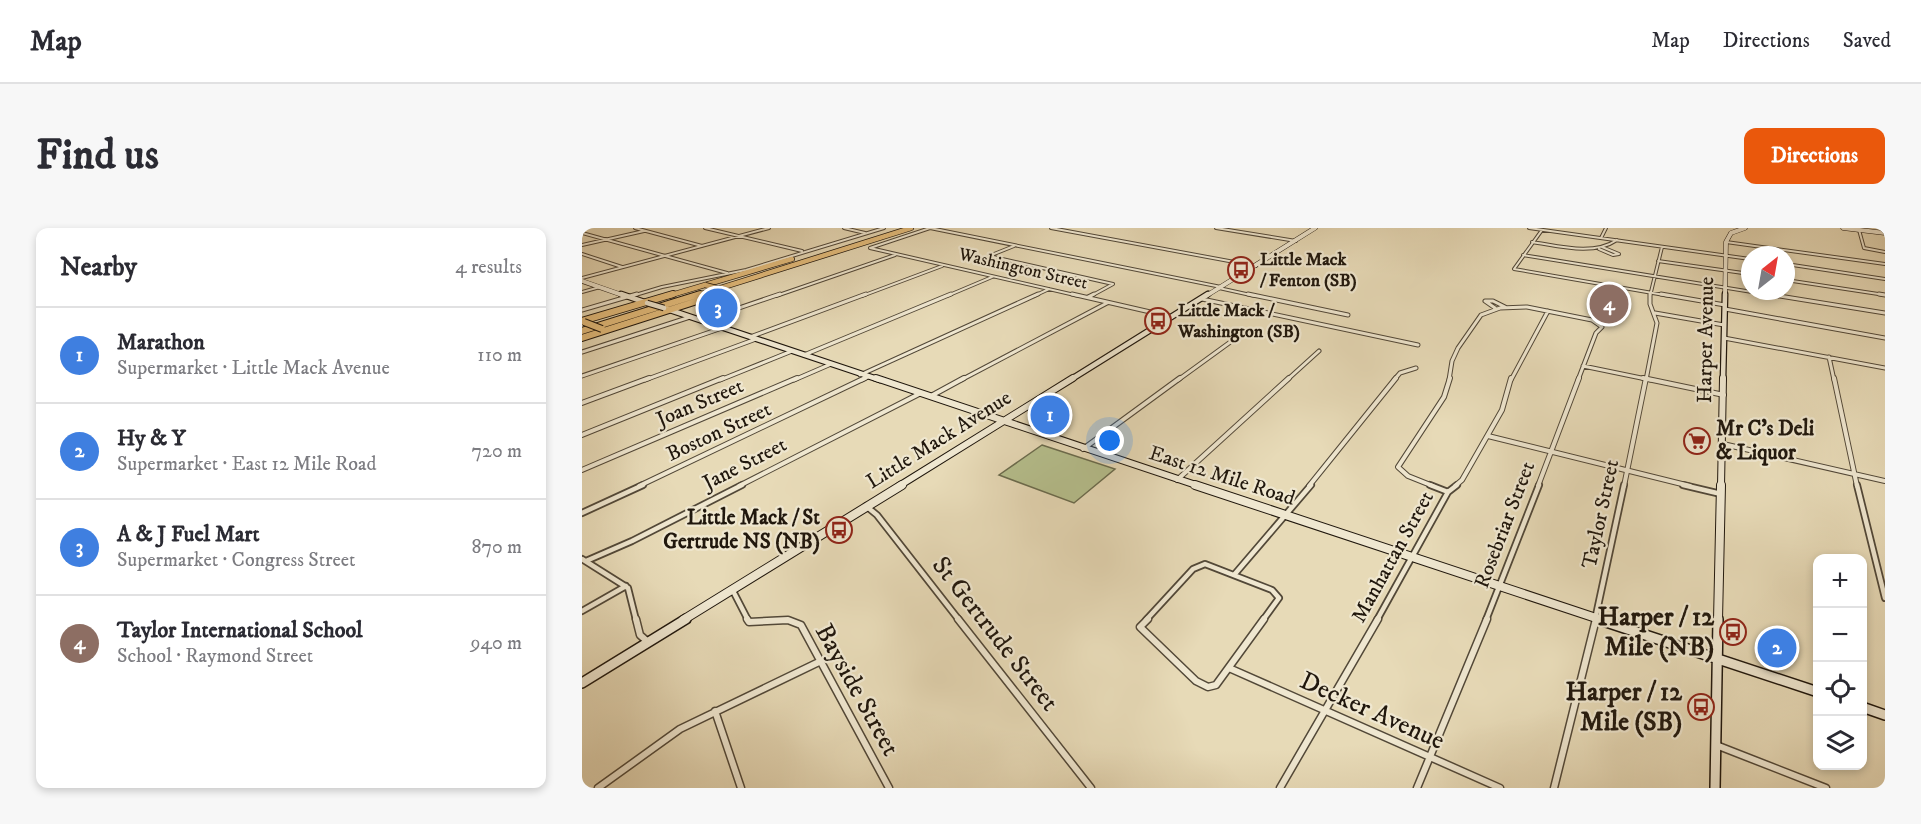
<!DOCTYPE html>
<meta charset="utf-8">
<style>
body{margin:0;font-family:"IM FELL DW Pica",serif;background:#f7f7f7;color:#2b2b33}
.controls{position:absolute;right:18px;bottom:18px;display:grid;overflow:hidden;border-radius:12px;box-shadow:0 3px 9px #0003}
.controls button{width:54px;height:54px;display:grid;place-items:center;padding:0;border:0;border-bottom:2px solid #e1e1e2;background:#fff;color:#2b2b33;font:30px sans-serif}
.compass{position:absolute;left:1159px;top:18px;width:54px;height:54px;border-radius:50%;background:#fff;box-shadow:0 3px 9px #0003;rotate:31deg}
.you{position:absolute;left:528px;top:213px;width:21px;height:21px;margin:-15px;border:4px solid #fff;border-radius:50%;background:#1a73e8;box-shadow:0 0 0 9px #1a73e833}
.badge{display:grid;place-items:center;width:39px;height:39px;border-radius:50%;background:#ea580c;color:#fff;font-size:20px;font-weight:700}
.pin{position:absolute;translate:-50% -50%;border:3px solid #fff;box-shadow:0 2px 6px #0006}
.list{margin:0;padding:0;list-style:none}
h2{display:flex;justify-content:space-between;align-items:center;height:78px;margin:0;padding:0 24px;font-size:26px}
h2 small{font-size:20px;font-weight:400;color:#7c7c81}
.list li{display:grid;grid-template-columns:39px 1fr auto;gap:18px;align-items:center;box-sizing:border-box;height:96px;padding:0 24px;border-top:2px solid #e1e1e2}
.list b{display:block;font-size:22px;white-space:nowrap}
.list p{margin:0;font-size:20px;white-space:nowrap;color:#7c7c81}
.list em{font-size:20px;font-style:normal;color:#7c7c81}
.icon{flex:none;width:33px;height:33px;fill:none;stroke:currentColor;stroke-width:2;stroke-linecap:round;stroke-linejoin:round}
.map{position:relative;flex:none;width:1303px;height:560px;overflow:hidden;border-radius:12px}
header{display:flex;align-items:center;gap:36px;box-sizing:border-box;height:84px;padding:0 30px;background:#fff;border-bottom:2px solid #e1e1e2}
header strong{font-size:28px}
nav{display:flex;gap:33px;margin-inline-start:auto;font-size:21px}
.intro{display:flex;align-items:center;justify-content:space-between;box-sizing:border-box;height:144px;padding:0 36px}
h1{margin:0;font-size:42px}
.button{padding:15px 27px;border-radius:12px;background:#ea580c;color:#fff;font-size:21px;font-weight:700}
main{display:flex;gap:36px;padding:0 36px}
aside{flex:1;background:#fff;border-radius:12px;box-shadow:0 3px 9px #0003}
.map>svg:first-child{display:block}
</style>
<header>
<strong>Map</strong>
<nav><a>Map</a><a>Directions</a><a>Saved</a></nav>
</header>
<div class="intro"><h1>Find us</h1><a class="button">Directions</a></div>
<main>
<aside>
<h2>Nearby<small>4 results</small></h2>
<ul class="list">
<li><span class="badge" style="background:#3f7fe0">1</span><div><b>Marathon</b><p>Supermarket · Little Mack Avenue</p></div><em>110 m</em></li>
<li><span class="badge" style="background:#3f7fe0">2</span><div><b>Hy &amp; Y</b><p>Supermarket · East 12 Mile Road</p></div><em>720 m</em></li>
<li><span class="badge" style="background:#3f7fe0">3</span><div><b>A &amp; J Fuel Mart</b><p>Supermarket · Congress Street</p></div><em>870 m</em></li>
<li><span class="badge" style="background:#8d6e63">4</span><div><b>Taylor International School</b><p>School · Raymond Street</p></div><em>940 m</em></li>
</ul>
</aside>
<div class="map">
<svg width="1303" height="560" viewBox="0 0 1303 560">
<rect width="100%" height="100%" fill="#e7dab7"/>
<filter id="stains"><feTurbulence type="fractalNoise" baseFrequency=".00333" numOctaves="4"/><feColorMatrix values="0 0 0 0 .2 0 0 0 0 .09 0 0 0 0 .02 0 0 0 .5 -.17"/></filter>
<radialGradient id="worn" r=".72"><stop offset=".6" stop-color="#630" stop-opacity="0"/><stop offset="1" stop-color="#630" stop-opacity=".3"/></radialGradient>
<path fill="#b6c08e" stroke="#6b6c4e" stroke-width="1.5" d="M460,217L533,241L492,275L417,247Z"/>
<g fill="none" stroke-linecap="round" stroke-linejoin="round">
<defs>
<path id="minor-far4" d="M53,0L120,18
M123,0L220,23
M262,0L283,5
M469,0L674,38
M634,0L714,13
M947,0L1168,31
M960,2L932,41L1088,68
M1277,2L1282,20L1303,24
M0,5L145,45
M1019,10L1024,0
M950,14C977,18 1011,28 1035,12
M1144,14L1303,36
M0,17L62,3
M288,20L348,0L639,59
M288,20L497,68
M1017,21L1031,27L1037,26L1020,19
M0,26L40,39
M941,27L1195,68
M407,28L531,56L509,68
M407,28L432,18
M1076,33L1168,46
M1204,36L1303,51
M0,50L187,0
M1204,52L1303,67
M637,60L673,68
M0,64L18,59
M50,68L80,59L164,42L302,0
M194,68L313,27
M280,68L360,38
M365,68L410,49
M452,68L467,61
M1068,68L1080,19"/>
<path id="minor-far3" d="M490,66L590,89
M666,66L766,87
M1079,66L1143,77
M1185,66L1303,85
M1297,66L1303,67
M506,69L512,66
M620,71L836,117
M913,80L903,73H911L923,79
M1143,81L1303,110
M0,82L55,66
M1073,85L1142,97
M119,93L198,66
M168,109L284,66
M1142,110L1303,140
M0,124L108,89
M222,127L369,66
M1247,129L1252,152
M1001,138L1069,152
M278,147L456,66
M0,148L140,100
M63,152L174,111
M138,152L210,123
M212,152L249,136
M280,152L286,149
M379,152L525,75
M596,152L658,107
M705,152L737,123
M812,152L818,145L834,140
M867,152L870,133L876,120L899,87L918,80L945,79L1010,92L1020,99L1014,105L996,152
M929,152L966,83
M1064,152L1075,95L1068,76V66"/>
<path id="minor-far2" d="M1061,150L1142,167
M1252,150L1275,258
M349,168L382,150
M0,175L67,150
M0,207L141,150
M906,208L1108,258
M1141,216L1303,253
M501,221L598,150
M0,242L215,150
M595,252L707,150
M57,258L283,150
M157,258L337,166
M727,258L814,150
M851,258L826,248L816,239L862,169L868,150
M873,258L880,252L920,182L929,150
M956,258L997,150
M1042,258L1064,150"/>
<path id="minor-far1" d="M848,257L866,264
M1101,257L1139,266
M1275,257L1303,370
M284,278L295,287L377,392
M0,285L61,257
M0,331L46,360L54,392
M4,333L50,313L160,257
M652,347L729,257
M150,361L166,392
M0,383L44,358
M564,392L611,341L623,336L690,362L697,370L681,392
M795,392L866,264L875,257
M904,392L957,257
M1013,392L1042,257"/>
<path id="minor" d="M54,391L58,407L66,414
M165,391L167,394L206,392L219,397L307,560
M376,391L509,560
M566,391L558,399L614,453L626,459L634,457L682,391
M647,440L918,560
M133,483L159,560
M1134,517L1244,560
M16,560L98,501L239,433
M698,560L796,391
M835,560L905,391
M972,560L1014,391"/>
<path id="secondary-far4" d="M1261,0L1303,5
M0,53L43,68
M624,68L733,0
M1143,68L1144,14L1149,5L1163,0"/>
<path id="secondary-far3" d="M39,66L65,75
M85,81L298,152
M488,152L626,66
M1141,152L1143,66"/>
<path id="secondary-far2" d="M294,150L617,258
M317,258L491,150
M1139,258L1141,150"/>
<path id="secondary-far1" d="M613,257L1020,392
M101,392L320,257
M1136,392L1139,257"/>
<path id="secondary" d="M1015,391L1236,464
M0,455L104,391
M1280,479L1303,487
M1133,560L1136,391"/>
<path id="motorway-far1" d="M86,68L210,31
M113,68L329,0
M133,68L144,64"/>
<path id="motorway" d="M0,93L91,66
M0,103L118,66
M0,110L137,66"/>
</defs>
<use href="#minor-far4" stroke="#524838" stroke-width="4"/>
<use href="#minor-far3" stroke="#524838" stroke-width="5"/>
<use href="#minor-far2" stroke="#524838" stroke-width="6"/>
<use href="#minor-far1" stroke="#524838" stroke-width="8"/>
<use href="#minor" stroke="#524838" stroke-width="9"/>
<use href="#secondary-far4" stroke="#20170d" stroke-width="5"/>
<use href="#secondary-far3" stroke="#20170d" stroke-width="7"/>
<use href="#secondary-far2" stroke="#20170d" stroke-width="8"/>
<use href="#secondary-far1" stroke="#20170d" stroke-width="10"/>
<use href="#secondary" stroke="#20170d" stroke-width="12"/>
<use href="#motorway-far1" stroke="#20170d" stroke-width="6"/>
<use href="#motorway" stroke="#20170d" stroke-width="8"/>
<use href="#minor-far4" stroke="#efe7d0" stroke-width="2"/>
<use href="#minor-far3" stroke="#efe7d0" stroke-width="3"/>
<use href="#minor-far2" stroke="#efe7d0" stroke-width="4"/>
<use href="#minor-far1" stroke="#efe7d0" stroke-width="4.5"/>
<use href="#minor" stroke="#efe7d0" stroke-width="6"/>
<use href="#secondary-far4" stroke="#efe7d0" stroke-width="4"/>
<use href="#secondary-far3" stroke="#efe7d0" stroke-width="4.5"/>
<use href="#secondary-far2" stroke="#efe7d0" stroke-width="6"/>
<use href="#secondary-far1" stroke="#efe7d0" stroke-width="8"/>
<use href="#secondary" stroke="#efe7d0" stroke-width="9"/>
<use href="#motorway-far1" stroke="#e4bd7c" stroke-width="4.5"/>
<use href="#motorway" stroke="#e4bd7c" stroke-width="6"/>
<defs>
<path id="secondary-bridge" d="M65,75L82,80"/>
<path id="motorway-bridge-far1" d="M123,57L142,62"/>
<path id="motorway-bridge" d="M2,94L20,101"/>
</defs>
<use href="#secondary-bridge" stroke="#20170d" stroke-width="7" stroke-linecap="butt"/>
<use href="#motorway-bridge-far1" stroke="#20170d" stroke-width="6" stroke-linecap="butt"/>
<use href="#motorway-bridge" stroke="#20170d" stroke-width="8" stroke-linecap="butt"/>
<use href="#secondary-bridge" stroke="#efe7d0" stroke-width="4.5"/>
<use href="#motorway-bridge-far1" stroke="#e4bd7c" stroke-width="4.5"/>
<use href="#motorway-bridge" stroke="#e4bd7c" stroke-width="6"/>
</g>
<defs>
<symbol id="bus-ring" viewBox="-11 -11 22 22"><circle r="9.5" fill="#efe7d0" stroke="#8f2418" stroke-width="1.5"/><path d="M-5-6H5V4H4V6H2V4H-2V6H-4V4H-5ZM-3.5-4V0h7V-4ZM-3.5 1.2v1.5H-2V1.2ZM2 1.2v1.5H3.5V1.2Z" fill="#8f2418"/></symbol>
<symbol id="supermarket-ring" viewBox="-11 -11 22 22"><circle r="9.5" fill="#efe7d0" stroke="#8f2418" stroke-width="1.5"/><path d="M-6-5.5h2.5l.6 2H6L4.5 2H-2.5L-4.4-4H-6ZM-1.5 3.2a1.3 1.3 0 1 0 .1 0ZM3 3.2a1.3 1.3 0 1 0 .1 0Z" fill="#8f2418"/></symbol>
</defs>
<g fill-rule="evenodd">
<use href="#bus-ring" x="644" y="27" width="30" height="30"/>
<use href="#bus-ring" x="561" y="78" width="30" height="30"/>
<use href="#supermarket-ring" x="1100" y="198" width="30" height="30"/>
<use href="#bus-ring" x="242" y="287" width="30" height="30"/>
<use href="#bus-ring" x="1136" y="389" width="30" height="30"/>
<use href="#bus-ring" x="1104" y="464" width="30" height="30"/>
</g>
<g text-anchor="middle" dominant-baseline="central" stroke-width="4.5" stroke-linejoin="round" paint-order="stroke">
<g font-size="18" font-weight="bold" fill="#20170d" stroke="#efe7d0" text-anchor="start">
<text x="678" y="32">Little Mack<tspan x="678" dy="21">/ Fenton (SB)</tspan></text>
<text x="596" y="83">Little Mack /<tspan x="596" dy="21">Washington (SB)</tspan></text>
</g>
<g font-size="18" fill="#20170d" stroke="#efe7d0">
<text transform="translate(441 41) rotate(13)">Washington Street</text>
</g>
<g font-size="21" fill="#20170d" stroke="#efe7d0">
<text transform="translate(1124 112) rotate(-89)">Harper Avenue</text>
<text transform="translate(118 175) rotate(-23)">Joan Street</text>
<text transform="translate(137 204) rotate(-25)">Boston Street</text>
<text transform="translate(357 212) rotate(-32)">Little Mack Avenue</text>
<text transform="translate(163 236) rotate(-27)">Jane Street</text>
<text transform="translate(640 248) rotate(18)">East 12 Mile Road</text>
<text transform="translate(1019 286) rotate(-78)">Taylor Street</text>
<text transform="translate(923 297) rotate(-69)">Rosebriar Street</text>
<text transform="translate(811 329) rotate(-61)">Manhattan Street</text>
</g>
<g font-size="21" font-weight="bold" fill="#20170d" stroke="#efe7d0" text-anchor="start">
<text x="1134" y="201">Mr C's Deli<tspan x="1134" dy="24">&amp; Liquor</tspan></text>
<text x="238" y="290" text-anchor="end">Little Mack / St<tspan x="238" dy="24">Gertrude NS (NB)</tspan></text>
</g>
<g font-size="26" font-weight="bold" fill="#20170d" stroke="#efe7d0" text-anchor="end">
<text x="1132" y="389">Harper / 12<tspan x="1132" dy="30">Mile (NB)</tspan></text>
<text x="1100" y="464">Harper / 12<tspan x="1100" dy="30">Mile (SB)</tspan></text>
</g>
<g font-size="26" fill="#20170d" stroke="#efe7d0">
<text transform="translate(413 406) rotate(52)">St Gertrude Street</text>
<text transform="translate(275 462) rotate(61)">Bayside Street</text>
<text transform="translate(790 483) rotate(24)">Decker Avenue</text>
</g>
</g>
<rect width="100%" height="100%" filter="url(#stains)"/>
<rect width="100%" height="100%" fill="url(#worn)"/>
</svg>
<div class="controls">
<button>+</button>
<button>−</button>
<button><svg class="icon" aria-label="locate" viewBox="0 0 24 24"><circle cx="12" cy="12" r="6"/><path d="M12 2v4M12 18v4M2 12h4M18 12h4"/></svg></button>
<button><svg class="icon" aria-label="layers" viewBox="0 0 24 24"><path d="M12 4l9 5-9 5-9-5zM3 14l9 5 9-5"/></svg></button>
</div>
<svg class="compass" viewBox="-18 -18 36 36"><path d="M0-13l5 13h-10z" fill="#e53935"/><path d="M0 13l5-13h-10z" fill="#7c7c81"/></svg>
<div class="you"></div>
<div class="pin badge" style="left:468px;top:187px;background:#3f7fe0">1</div>
<div class="pin badge" style="left:1195px;top:420px;background:#3f7fe0">2</div>
<div class="pin badge" style="left:136px;top:80px;background:#3f7fe0">3</div>
<div class="pin badge" style="left:1027px;top:76px;background:#8d6e63">4</div>
</div>
</main>
